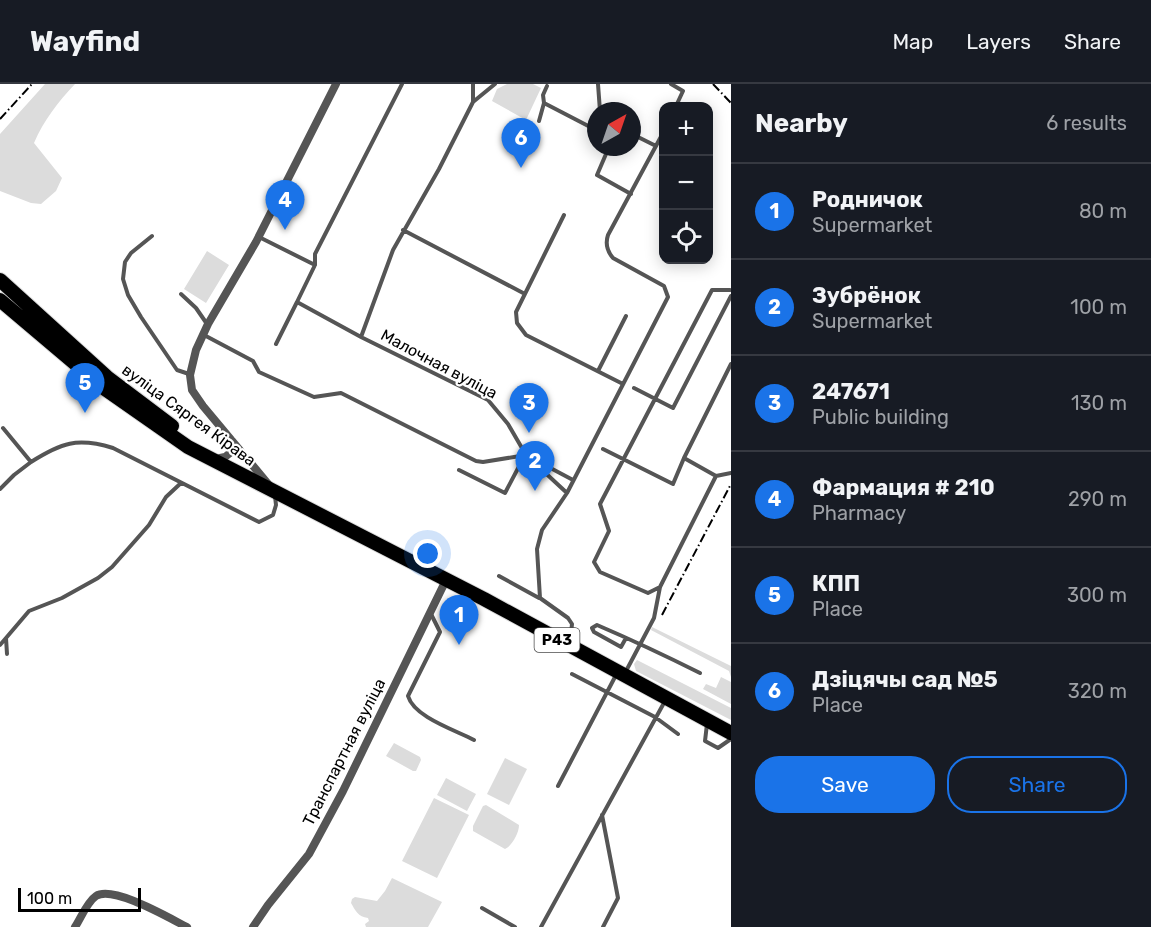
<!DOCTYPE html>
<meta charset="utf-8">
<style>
body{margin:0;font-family:Rubik,sans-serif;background:#20242c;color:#f1f3f6}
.controls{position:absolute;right:18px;top:18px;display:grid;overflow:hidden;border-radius:12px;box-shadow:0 3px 15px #0003}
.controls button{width:54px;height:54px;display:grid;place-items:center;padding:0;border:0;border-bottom:2px solid #363941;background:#171b24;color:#f1f3f6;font:30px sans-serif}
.compass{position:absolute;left:587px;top:18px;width:54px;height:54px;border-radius:50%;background:#171b24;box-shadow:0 3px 15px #0003;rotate:40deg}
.scale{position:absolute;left:18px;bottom:15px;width:123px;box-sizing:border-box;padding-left:6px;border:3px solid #000;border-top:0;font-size:16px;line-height:21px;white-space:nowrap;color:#000;-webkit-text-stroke:4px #fff;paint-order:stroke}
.you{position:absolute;left:428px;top:470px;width:21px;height:21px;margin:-15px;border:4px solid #fff;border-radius:50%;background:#1a73e8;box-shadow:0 0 0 9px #1a73e833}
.badge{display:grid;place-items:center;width:39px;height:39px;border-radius:50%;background:#1a73e8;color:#fff;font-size:20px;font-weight:700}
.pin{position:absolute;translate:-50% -50px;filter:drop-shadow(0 2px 3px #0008)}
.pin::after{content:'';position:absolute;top:32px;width:21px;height:18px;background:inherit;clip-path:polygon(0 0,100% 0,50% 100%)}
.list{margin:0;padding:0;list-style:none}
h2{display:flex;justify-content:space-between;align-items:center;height:78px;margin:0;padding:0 24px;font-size:26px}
h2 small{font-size:20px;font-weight:400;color:#9ea1a6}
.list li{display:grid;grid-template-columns:39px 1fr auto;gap:18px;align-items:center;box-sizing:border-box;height:96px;padding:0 24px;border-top:2px solid #363941}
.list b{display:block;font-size:22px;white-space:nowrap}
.list p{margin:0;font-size:20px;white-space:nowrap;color:#9ea1a6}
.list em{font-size:20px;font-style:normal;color:#9ea1a6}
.actions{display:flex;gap:12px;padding:18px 24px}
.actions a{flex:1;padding:14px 0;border:2px solid #1a73e8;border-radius:24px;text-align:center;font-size:21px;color:#1a73e8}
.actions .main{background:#1a73e8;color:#fff}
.icon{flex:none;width:33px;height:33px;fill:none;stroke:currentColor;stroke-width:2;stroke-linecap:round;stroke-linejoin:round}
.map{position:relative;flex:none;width:731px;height:843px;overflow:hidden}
header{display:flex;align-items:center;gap:36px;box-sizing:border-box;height:84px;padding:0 30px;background:#171b24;border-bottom:2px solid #363941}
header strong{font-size:28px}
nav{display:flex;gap:33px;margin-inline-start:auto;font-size:21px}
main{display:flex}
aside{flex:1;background:#171b24}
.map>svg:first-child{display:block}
</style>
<header>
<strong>Wayfind</strong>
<nav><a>Map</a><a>Layers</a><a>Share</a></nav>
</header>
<main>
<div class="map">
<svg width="731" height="843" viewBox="0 0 731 843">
<rect width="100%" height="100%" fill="#fff"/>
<path fill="#dcdcdc" d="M45,0H75C58,18 44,36 34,59L62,94L56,107L41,120L31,119L0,107V50Z
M507,0H533L541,4L526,36L492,17L497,5Z
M207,167L229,181L206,219L184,205Z
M652,543L731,582V593L729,587L651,546Z
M637,576L731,624V636L636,587L634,580Z
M721,593L731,598V620L703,605L706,600L716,604Z
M394,659L420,673L421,676L416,687H413L386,672Z
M505,674L527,685L509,721L487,710Z
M446,694L476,710L467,727L437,711Z
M434,714L469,731L437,794L402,777Z
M486,721L519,741C519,749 512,762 505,765L473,747V742L483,722Z
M392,794L442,818L428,843H366L365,840L369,837L368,834C358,833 355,826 351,819L352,815L355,813L377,817L385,807Z"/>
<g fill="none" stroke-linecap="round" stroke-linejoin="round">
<defs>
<path id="primary" d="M0,196L107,293L172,342
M0,216L105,305L188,363L484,515L731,649"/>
</defs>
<use href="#primary" stroke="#dbdbdb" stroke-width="16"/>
<path stroke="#555" stroke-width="4" d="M473,0V18L439,85L393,166L361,253L488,316L508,340L526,371L573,396
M598,0L600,27
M671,0L683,7L676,22
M547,2L543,11L544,19L596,46
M473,18L495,0
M539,37L544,19
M632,50L656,62
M609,63L597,91L631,110
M564,131L516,228L517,239L526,251L623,300
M403,146L525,210
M152,152L131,169L125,178L123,195L128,211L141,233L177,286L189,290
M259,153L315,181L297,218
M315,181V170L402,0
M181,210L196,224L207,240
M204,251L253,277L259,288L314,313L341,309L476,377L483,378L526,371L567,409
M276,260L297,218L361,253
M731,280L684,374L716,392L731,389
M598,287L626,232
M634,304L673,324L731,212
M3,344L31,378C61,359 77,353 113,364L259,438L273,431L276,421L275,412
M603,365L673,400L684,374
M459,386L505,409L525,371
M0,405L14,391L31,378
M499,492L539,514
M660,503L648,509L600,488L594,478L609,447L600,420L712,206H730
M431,530L440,548L408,612C414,633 455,646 474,656
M6,554L29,527L62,514L98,494L112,483L149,441L166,413L181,399
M626,554L621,563L594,548L592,544L597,541C632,556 666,572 700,589
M570,559L572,540L568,534L540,514L537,465L542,446L567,409L668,213L664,202L613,174C607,167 605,160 608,151L664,47
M0,561L6,554L7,570
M625,589L654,534L660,503L716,392
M572,590L655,633L678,650
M707,640L705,657L718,664L731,655
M558,702L616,591
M602,731L618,814L603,843
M482,824L515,843
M541,843L665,617"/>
<path stroke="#555" stroke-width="8" d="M220,374L225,373L230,369L231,356
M269,401L203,322L192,306L190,291L196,266L208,240L256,158L336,0
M75,843C81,834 87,818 96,812C113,801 169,834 187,843
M253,843L268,821L309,770L343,707L446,496"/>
<use href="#primary" stroke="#000" stroke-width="14"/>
<path stroke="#000" stroke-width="2" stroke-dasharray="9 3 1.5 3" stroke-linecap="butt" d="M713,0L731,19
M0,35L32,0
M662,531L731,400"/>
</g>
<g text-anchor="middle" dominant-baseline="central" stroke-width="4.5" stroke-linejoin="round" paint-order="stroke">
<rect fill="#fff" stroke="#4c4c4c" stroke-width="1.5" x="534.5" y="544" width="45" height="24" rx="4.5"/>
<g font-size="15" font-weight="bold" fill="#000">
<text x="557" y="556">Р43</text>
</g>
<g font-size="16" fill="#000" stroke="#fff">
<text transform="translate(439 280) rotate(28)">Малочная вуліца</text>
<text transform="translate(189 331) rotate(36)">вуліца Сяргея Кірава</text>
<text transform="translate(344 668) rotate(-63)">Транспартная вуліца</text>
</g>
</g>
</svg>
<div class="controls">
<button>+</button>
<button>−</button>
<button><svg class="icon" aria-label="locate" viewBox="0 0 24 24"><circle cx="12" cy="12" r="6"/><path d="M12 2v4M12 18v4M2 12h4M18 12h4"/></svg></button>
</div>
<svg class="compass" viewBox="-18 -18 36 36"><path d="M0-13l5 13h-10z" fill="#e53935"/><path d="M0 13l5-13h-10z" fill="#9ea1a6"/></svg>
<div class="scale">100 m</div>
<div class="you"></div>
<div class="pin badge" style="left:459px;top:561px">1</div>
<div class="pin badge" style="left:535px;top:407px">2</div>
<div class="pin badge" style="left:529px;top:349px">3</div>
<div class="pin badge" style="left:285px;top:146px">4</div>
<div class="pin badge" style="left:85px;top:329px">5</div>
<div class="pin badge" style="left:521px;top:84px">6</div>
</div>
<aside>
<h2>Nearby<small>6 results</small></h2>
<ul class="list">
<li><span class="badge">1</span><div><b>Родничок</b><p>Supermarket</p></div><em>80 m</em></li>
<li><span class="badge">2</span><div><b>Зубрёнок</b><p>Supermarket</p></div><em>100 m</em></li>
<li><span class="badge">3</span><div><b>247671</b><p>Public building</p></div><em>130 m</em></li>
<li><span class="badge">4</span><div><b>Фармация # 210</b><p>Pharmacy</p></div><em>290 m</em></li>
<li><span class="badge">5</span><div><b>КПП</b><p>Place</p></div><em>300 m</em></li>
<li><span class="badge">6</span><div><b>Дзіцячы сад №5</b><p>Place</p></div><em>320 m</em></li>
</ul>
<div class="actions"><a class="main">Save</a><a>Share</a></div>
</aside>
</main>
